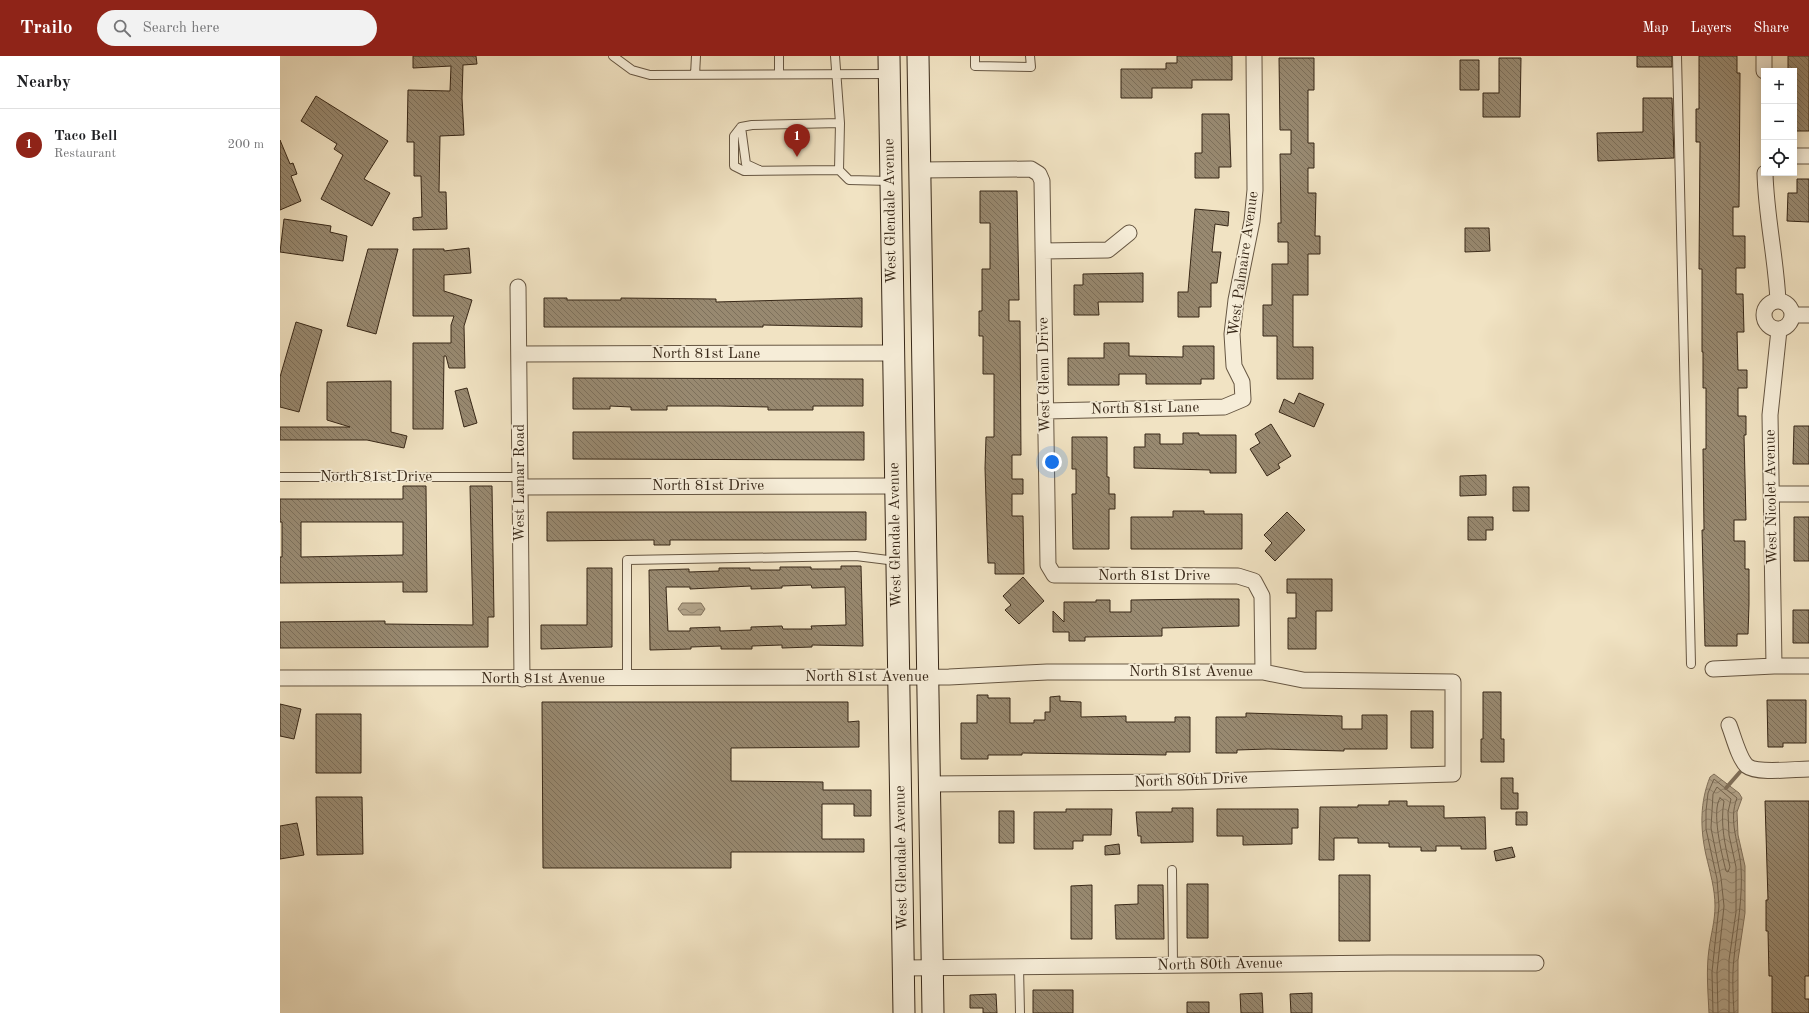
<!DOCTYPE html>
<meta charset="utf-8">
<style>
body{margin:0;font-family:"Old Standard TT",serif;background:#f2f2f2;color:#202124}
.controls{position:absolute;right:12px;top:12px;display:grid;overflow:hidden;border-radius:0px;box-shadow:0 2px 10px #0003}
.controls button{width:36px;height:36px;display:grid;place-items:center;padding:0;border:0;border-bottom:1px solid #e0e0e0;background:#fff;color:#202124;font:20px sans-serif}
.you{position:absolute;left:772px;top:406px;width:14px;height:14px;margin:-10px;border:3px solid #fff;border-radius:50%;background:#1a73e8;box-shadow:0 0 0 6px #1a73e833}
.badge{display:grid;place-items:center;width:26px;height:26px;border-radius:50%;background:#8f2418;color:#fff;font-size:13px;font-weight:700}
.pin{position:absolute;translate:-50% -33px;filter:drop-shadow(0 1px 2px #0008)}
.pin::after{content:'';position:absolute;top:21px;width:14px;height:12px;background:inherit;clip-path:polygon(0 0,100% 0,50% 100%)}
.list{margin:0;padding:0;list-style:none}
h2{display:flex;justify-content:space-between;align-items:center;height:52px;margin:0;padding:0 16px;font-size:17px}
h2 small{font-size:13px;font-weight:400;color:#757577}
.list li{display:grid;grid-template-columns:26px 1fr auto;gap:12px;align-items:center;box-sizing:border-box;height:72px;padding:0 16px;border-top:1px solid #e0e0e0}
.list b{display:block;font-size:15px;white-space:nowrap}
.list p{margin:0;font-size:13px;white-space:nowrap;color:#757577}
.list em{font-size:13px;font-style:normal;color:#757577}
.icon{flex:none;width:22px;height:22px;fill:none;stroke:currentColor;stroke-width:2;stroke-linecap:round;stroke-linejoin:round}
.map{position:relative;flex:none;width:1529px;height:957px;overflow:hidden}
header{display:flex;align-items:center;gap:24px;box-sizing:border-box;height:56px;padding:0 20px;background:#8f2418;color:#fff}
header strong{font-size:19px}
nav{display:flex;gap:22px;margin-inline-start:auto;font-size:14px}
.search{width:280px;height:36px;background:#f2f2f2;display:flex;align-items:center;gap:10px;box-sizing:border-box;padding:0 14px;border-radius:22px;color:#757577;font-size:15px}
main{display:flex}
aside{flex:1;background:#fff}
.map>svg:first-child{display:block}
</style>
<header>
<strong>Trailo</strong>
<div class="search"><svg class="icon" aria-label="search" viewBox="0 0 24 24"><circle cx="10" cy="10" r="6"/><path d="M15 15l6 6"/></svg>Search here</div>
<nav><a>Map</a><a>Layers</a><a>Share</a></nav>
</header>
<main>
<aside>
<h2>Nearby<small></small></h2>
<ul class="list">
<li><span class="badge">1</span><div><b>Taco Bell</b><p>Restaurant</p></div><em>200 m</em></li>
</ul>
</aside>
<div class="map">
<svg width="1529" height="957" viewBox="0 0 1529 957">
<defs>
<pattern id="water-waves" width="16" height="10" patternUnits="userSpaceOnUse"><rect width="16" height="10" fill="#b2a389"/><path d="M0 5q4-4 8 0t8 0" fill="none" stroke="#92856f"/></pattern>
<pattern id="building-back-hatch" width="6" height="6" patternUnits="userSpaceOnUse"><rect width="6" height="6" fill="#988970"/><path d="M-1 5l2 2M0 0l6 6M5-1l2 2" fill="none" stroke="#7d705b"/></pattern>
</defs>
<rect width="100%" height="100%" fill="#f1e3c3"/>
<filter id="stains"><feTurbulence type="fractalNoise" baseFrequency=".005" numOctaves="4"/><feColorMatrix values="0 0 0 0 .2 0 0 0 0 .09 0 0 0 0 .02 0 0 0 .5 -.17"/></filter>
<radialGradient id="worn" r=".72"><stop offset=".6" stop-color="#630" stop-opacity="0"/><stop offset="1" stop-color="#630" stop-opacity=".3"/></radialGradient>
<path fill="url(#water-waves)" stroke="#81715b" d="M402,547H421L425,553L421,559H403L398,553Z
M1434,718L1459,737L1462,742L1457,756L1458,779L1465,810V857L1458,904V957H1429C1428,936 1426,914 1429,893C1431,878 1435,865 1435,850C1435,833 1430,816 1426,799C1420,772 1420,746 1430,721Z"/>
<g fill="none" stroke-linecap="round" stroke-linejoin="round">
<path stroke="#746550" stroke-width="1" d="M1440,742L1444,745C1440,768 1445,789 1450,811L1448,816L1446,815C1442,799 1431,755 1440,742Z
M1433,957L1432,916L1439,850L1437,823L1426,773V755L1428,737L1434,723L1457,742C1448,765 1459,787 1461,811C1463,842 1457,871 1454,902C1452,920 1453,939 1454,957
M1438,957L1437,916L1444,850L1441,822L1431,772L1433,738L1437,731L1451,743L1448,756L1449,779L1456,811V856L1449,904V957"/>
<path stroke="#81715b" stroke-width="4" d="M1446,732L1460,716"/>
</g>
<path fill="url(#building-back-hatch)" stroke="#372717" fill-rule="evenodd" d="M133,0H196L197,8L183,9L182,42L184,79L160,80L159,136H166L167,173L133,174V162L142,161L141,120H134V86H127L128,34L170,35L171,10L133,12Z
M897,0H952V24H912V32H872V42H841V13H886V7H897Z
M1357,0H1392V11H1357Z
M1419,0H1457V17H1460L1459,151H1453V180H1465V212H1456V238H1463L1464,276H1457L1458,314H1467V332H1458V360H1466V379H1464L1466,464H1454V485H1465V513H1469V548L1468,578H1457V590H1425L1422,474H1424L1423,393H1426V332H1423V296H1422V213H1419L1420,86H1416V53H1419Z
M1508,0H1529V75H1514V15H1508Z
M999,2H1034V34H1028V87H1034V112H1028V137H1036L1035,180H1040V198H1028V239H1013V291H1033V323H997V280H983V249H992V208H1008V186H998V167H1001L1000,98H1011V74H1000Z
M1219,2H1241L1240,61H1203V37H1219Z
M1180,4H1199V34H1180Z
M36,40L108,85L84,123L110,137L92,170L41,143L63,99L54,93L57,88L21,65Z
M1363,42H1392L1394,102L1318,105L1317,77L1363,76Z
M922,58H949L951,111H939V122H915V97H922Z
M0,84L10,108L13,107L17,118L11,120L21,145L0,154Z
M1517,123H1529V166L1507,165L1508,137H1517Z
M700,135H737L739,244H729V265H740L741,399H732V423H743V438H732V460H743L744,518H715V507H708L705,412L706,381H714V318H703V280H699V255H702V213H710V167H700Z
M915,153L949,156L948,170L935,168L932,196H941L937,227H931V251H919V261H898V236H908Z
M4,163L51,170L50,176L67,180L63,205L0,196Z
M1185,172H1209L1210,195L1185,196Z
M189,192L191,217L164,219V235L192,244L184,270L185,312H169L166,300H164L163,373H133V287H171V269L174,260H133V193H164V195Z
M88,193H118L96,278L67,270Z
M863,217V246H818L819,259H794V229H803V218Z
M264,242H287V244H341V242L436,243V246L582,242V271L483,269V271H264Z
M16,266L42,274L19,356L0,351V321Z
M824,287H849V300L903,301V290H934V323H921V328H866V318H839V329H788V302H824Z
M293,322L583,323V350H533V354H488V351L439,350H387V354H351V351L330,350V353H293Z
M111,325V376L127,380L124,392L87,384H0V371H70L47,364V326Z
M187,332L197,367L184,371L175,335Z
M1019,337L1044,348L1034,371L999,356L1004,343L1014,348Z
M991,368L1011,400L998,408L1000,412L987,420L970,393L980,387L975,378Z
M1514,370H1529V408H1513Z
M293,376H584V404L293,403Z
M903,377H919V379H956V417H930V414L854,412V391H865V378H880V388H903Z
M792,381H827V421H829V438H835V453H829V493H793L792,438H796V413H792Z
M1206,419V439L1180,440V420Z
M123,430H146L147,536H123V526L0,527V501H2V466H0V443H123ZM21,466H123V499L21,501Z
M190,430H212L214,561H208V591L0,592V566L105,565V568L193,569Z
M1233,431H1249V455H1233Z
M893,455H924V458H962V493H851V461H893Z
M267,456H586V484H390V489H374V484L267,485Z
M1007,456L1025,474L995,505L985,495L992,487L984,479Z
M1188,461H1213V474H1206V484H1188Z
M1514,461H1529V505H1514Z
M561,510H581L583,590L532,589V591L502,592V589L472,590V593H441V590L411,591V593L370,594L369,514L409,513V516L439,515V512H470V514H500V511H531V513H561ZM531,529L532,532L565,531L566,569L531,570L532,573H503L502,570L471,571V574L440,575V571L410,572V575H388L386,531H410V533L471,530V533L502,532V530Z
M307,512H332V591L261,593V569H307Z
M743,521L764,545L739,568L725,554L731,549L723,540Z
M1007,523H1052V555H1036V593H1008V562H1016V537H1007Z
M928,543H959V570L882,572V580L805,581V585H789V576H773V555L784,566V546H816V544H830V556H851V544Z
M1513,554H1529V587H1513Z
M1203,636H1221V683H1224V706H1201V683H1203Z
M697,639H708V642H730V667H754V664H765V656H770V641L780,640V645L801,646V661L846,660V666H895V661H910V696H886V699L742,697V699H708V703H681V667H697Z
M1487,644H1526V687H1503V691H1488Z
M262,646H568V666L579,665V691L451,692V725L543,726V734H591V760H574V748H542V783H584V796H451V812H263Z
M0,648L21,653L14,683L0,680Z
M1131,655H1153V692H1131Z
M966,657L1062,660V673H1082V659H1107V693H1064V695L988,693L957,694V697H936V661H966Z
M36,658H81V717H36Z
M1221,722H1233V737H1238V753H1221Z
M36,741H82L83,798L37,799Z
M1109,745H1127V750H1164V762L1205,761L1206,793H1181V790H1156V795H1141V791H1109V787H1078V782H1054V804H1039L1040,751H1078V749H1109Z
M1485,745H1529V920H1525V943H1529V957H1492V920H1489L1488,875H1486V844H1488Z
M892,752H913V786L861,787V780H858L856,756H892Z
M786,753H832L831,779H803V785H793V793H754V756H786Z
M937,753H1018V772H1012V788L963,789V780H937Z
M719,755H734V787H719Z
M1236,756H1247V769H1236Z
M17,767L24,799L0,803V770Z
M839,788L840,798L825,799V790Z
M1232,791L1235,801L1216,805L1214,795Z
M1059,819H1090V885H1059Z
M907,828H928V882H907Z
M812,829V883H791V830Z
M858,829H883L884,883H836L835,849L858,848Z
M753,934H793V957H753Z
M982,937L983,957H961L960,938Z
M1032,937V957H1011L1010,938Z
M716,938L717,957H703V952H690V939Z
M907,946H929V957H907Z"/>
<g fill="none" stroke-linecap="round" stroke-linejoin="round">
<defs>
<path id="lane" d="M333,0L352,14L370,19L609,18
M499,0V18
M555,0L560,67L559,114L569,124L610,125
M695,0V10L751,11L750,0
M1397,0L1411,608
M415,19L416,0
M461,71L466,108L479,114
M559,114L464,115L454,110V80L461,71L472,69L560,67
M0,421H240
M347,622V504L576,500L616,505
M892,814L893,909
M739,911L740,957"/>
<path id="street" d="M1484,0V15
M1514,100H1529
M640,114L751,113L759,118L762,125L768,509L774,519L958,520L974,525L982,540L983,616
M1485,117C1486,160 1496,202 1498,245
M763,195L828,194L849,177
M238,231L242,623
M1484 259a14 14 0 1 1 28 0a14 14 0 1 1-28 0Z
M1513,259H1529
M239,298L613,297
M766,355L944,351L963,343L962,326L954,310L952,278L956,244L972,165L975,134L974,0
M240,431L615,430
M1492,438H1529
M1494,610L1490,359L1499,274
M1433,613L1494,610H1529
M0,622L669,621L767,616H983L1023,624L1173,626V718L900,726L649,728
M1449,669C1453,679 1459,703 1467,710C1477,718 1515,713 1529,713
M623,912L1109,907H1256"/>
<path id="secondary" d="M609,0L624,957
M638,0L653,957"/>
</defs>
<use href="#lane" stroke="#665642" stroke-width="10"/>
<use href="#street" stroke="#665642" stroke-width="17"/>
<use href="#secondary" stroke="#372717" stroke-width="23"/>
<use href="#lane" stroke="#f6edd8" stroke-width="8"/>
<use href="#street" stroke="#f6edd8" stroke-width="15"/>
<use href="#secondary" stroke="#f6edd8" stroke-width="21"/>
</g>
<g text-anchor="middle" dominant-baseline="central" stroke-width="3.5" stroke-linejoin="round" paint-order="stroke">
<g font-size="15" fill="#372717" stroke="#f6edd8">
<text transform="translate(611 155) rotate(-91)">West Glendale Avenue</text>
<text transform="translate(964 208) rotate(-82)">West Palmaire Avenue</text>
<text x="426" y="298">North 81st Lane</text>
<text transform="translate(765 319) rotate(-91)">West Glenn Drive</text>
<text transform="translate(865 353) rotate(-1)">North 81st Lane</text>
<text x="96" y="421">North 81st Drive</text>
<text transform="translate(240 427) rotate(-90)">West Lamar Road</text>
<text x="428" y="430">North 81st Drive</text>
<text transform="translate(1492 441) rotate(-91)">West Nicolet Avenue</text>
<text transform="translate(616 479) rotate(-91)">West Glendale Avenue</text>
<text x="874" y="520">North 81st Drive</text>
<text x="911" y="616">North 81st Avenue</text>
<text x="587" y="621">North 81st Avenue</text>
<text x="263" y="623">North 81st Avenue</text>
<text transform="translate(911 725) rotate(-2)">North 80th Drive</text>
<text transform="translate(622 802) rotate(-91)">West Glendale Avenue</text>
<text transform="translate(940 909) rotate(-1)">North 80th Avenue</text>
</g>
</g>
<rect width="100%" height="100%" filter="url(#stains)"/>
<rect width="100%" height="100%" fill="url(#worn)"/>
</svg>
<div class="controls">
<button>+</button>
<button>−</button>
<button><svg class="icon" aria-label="locate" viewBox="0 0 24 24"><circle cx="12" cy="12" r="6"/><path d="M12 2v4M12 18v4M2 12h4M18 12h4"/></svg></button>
</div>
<div class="you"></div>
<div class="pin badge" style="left:517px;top:101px">1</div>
</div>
</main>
